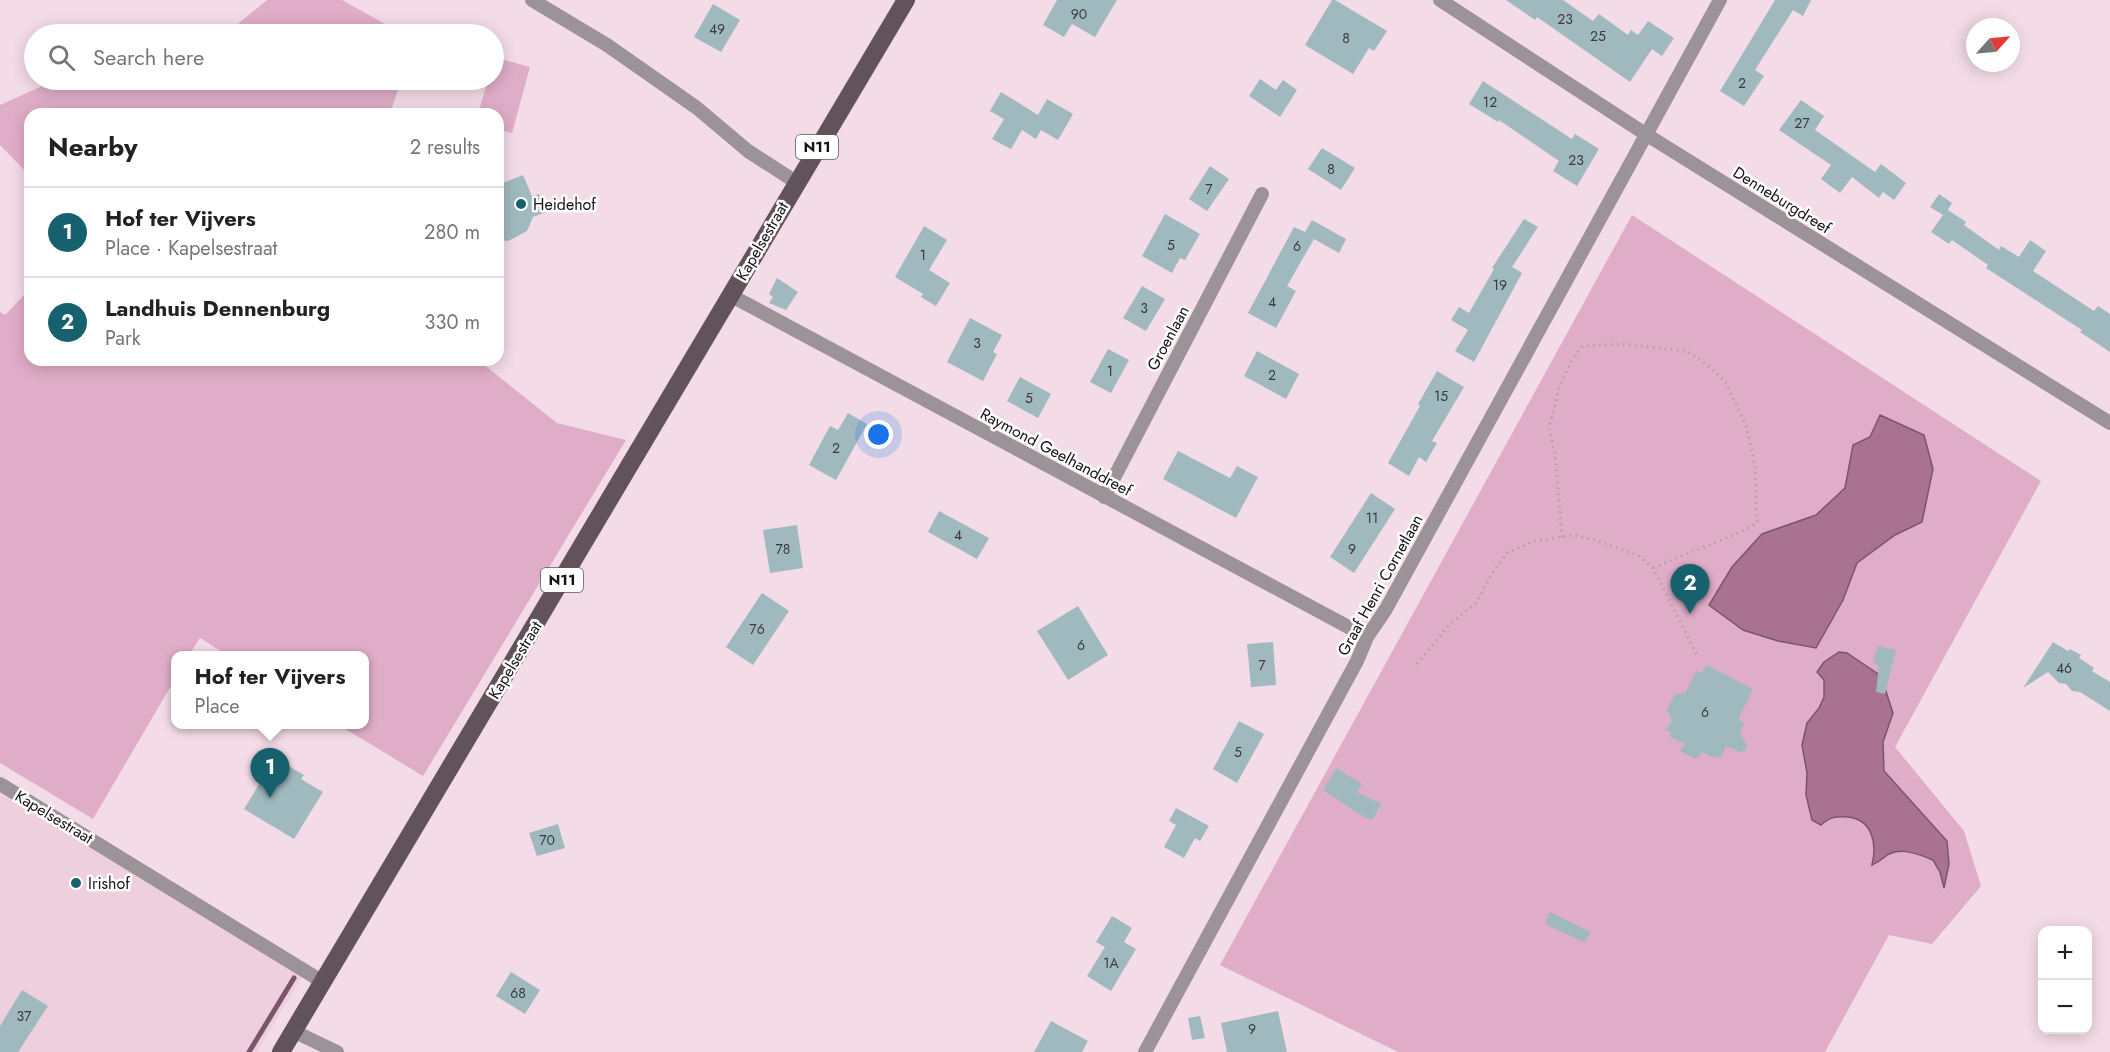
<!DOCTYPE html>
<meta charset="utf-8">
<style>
body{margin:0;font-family:Jost,sans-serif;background:#f6f6f6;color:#222}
.controls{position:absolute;right:18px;bottom:18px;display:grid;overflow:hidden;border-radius:12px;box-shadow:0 3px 15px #0003}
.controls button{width:54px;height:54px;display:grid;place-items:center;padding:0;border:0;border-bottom:2px solid #e0e0e0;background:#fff;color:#222;font:30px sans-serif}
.compass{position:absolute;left:1966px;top:18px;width:54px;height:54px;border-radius:50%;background:#fff;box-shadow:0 3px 15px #0003;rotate:63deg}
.you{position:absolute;left:879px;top:435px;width:21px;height:21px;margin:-15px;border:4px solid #fff;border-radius:50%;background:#1a73e8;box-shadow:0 0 0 9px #1a73e833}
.badge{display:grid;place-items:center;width:39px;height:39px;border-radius:50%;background:#17616f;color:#fff;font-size:20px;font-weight:700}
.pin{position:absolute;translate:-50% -50px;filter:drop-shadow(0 2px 3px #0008)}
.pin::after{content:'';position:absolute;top:32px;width:21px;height:18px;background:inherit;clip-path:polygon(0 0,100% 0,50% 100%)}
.popup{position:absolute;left:171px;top:651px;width:198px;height:78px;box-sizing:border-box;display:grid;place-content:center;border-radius:12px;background:#fff;filter:drop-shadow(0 2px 4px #0005);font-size:20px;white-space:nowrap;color:#767676}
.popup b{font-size:22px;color:#222}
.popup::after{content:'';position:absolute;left:50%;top:100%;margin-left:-12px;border:12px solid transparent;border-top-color:#fff}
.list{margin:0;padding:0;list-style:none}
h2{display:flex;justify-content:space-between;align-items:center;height:78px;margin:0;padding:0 24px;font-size:26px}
h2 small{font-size:20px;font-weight:400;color:#767676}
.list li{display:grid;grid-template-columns:39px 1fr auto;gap:18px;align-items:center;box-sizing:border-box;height:90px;padding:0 24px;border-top:2px solid #e0e0e0}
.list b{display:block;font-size:22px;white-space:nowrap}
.list p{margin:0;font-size:20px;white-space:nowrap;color:#767676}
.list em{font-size:20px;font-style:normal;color:#767676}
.icon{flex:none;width:33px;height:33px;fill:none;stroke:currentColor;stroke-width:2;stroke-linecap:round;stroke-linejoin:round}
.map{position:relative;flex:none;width:2110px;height:1052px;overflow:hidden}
.search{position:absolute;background:#fff;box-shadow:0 3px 15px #0003;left:24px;top:24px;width:480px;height:66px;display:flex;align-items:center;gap:15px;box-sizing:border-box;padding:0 21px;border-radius:33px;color:#767676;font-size:22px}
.panel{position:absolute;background:#fff;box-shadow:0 3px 15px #0003;left:24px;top:108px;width:480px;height:258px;border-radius:18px}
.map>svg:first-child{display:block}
</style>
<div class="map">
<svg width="2110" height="1052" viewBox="0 0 2110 1052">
<rect width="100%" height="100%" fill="#f3dce7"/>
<path fill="#edcfde" d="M0,794L305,972L257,1052H0Z"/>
<path fill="#e0adc8" d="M267,0H342L403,34H226Z
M494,57L530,67L512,133L498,129V114H478L488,80H494Z
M56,80H401L390,114H30V176L0,145V105Z
M1632,215L2041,481L1895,747L1964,831L1981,886L1932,944L1889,935L1825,1052H1398L1220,965Z
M30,289V360H478L557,423L626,440L423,776L339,725L364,724V656L227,655L200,638L189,655L176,656L175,679L93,819L0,763V312L5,315Z"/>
<path fill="#a87290" stroke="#7d556b" stroke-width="1.5" d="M1880,415L1924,435L1933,469L1922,522L1895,535L1857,563L1843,600L1816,648L1778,641L1743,630L1709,605L1732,567L1762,534L1816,515L1845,488L1853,445L1870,437Z
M1839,652L1847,653L1881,676L1893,713L1883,742L1884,771L1947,841L1949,864L1944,888L1940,872L1933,860C1920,855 1902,847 1889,854C1883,858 1879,862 1872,865C1877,844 1873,819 1847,817C1836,816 1830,817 1821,825L1812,820L1806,795L1807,773L1802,745L1807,723L1819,708L1824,697V680L1817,672L1824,662Z"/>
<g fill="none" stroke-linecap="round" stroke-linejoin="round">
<path stroke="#7d556b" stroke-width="5" d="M249,1052L294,978"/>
</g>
<path fill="#a0b9bf" d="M1057,0H1117L1095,37L1072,24L1064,37L1043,25Z
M1332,0H1335L1387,31L1374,51L1369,48L1353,74L1305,45Z
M1506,0H1563L1593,21L1599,14L1628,35L1631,30L1638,35L1648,21L1674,38L1662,56L1652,49L1630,82L1537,17L1535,20Z
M1775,0H1811L1803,16L1793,10L1755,70L1764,76L1744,106L1720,91Z
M713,4L740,20L721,52L694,37Z
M1260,79L1276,90L1283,80L1297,90L1280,117L1249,96Z
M1483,81L1572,139L1575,134L1599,149L1577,186L1553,171L1559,161L1499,120L1498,122L1469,104Z
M1001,92L1038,115L1047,99L1073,114L1058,140L1041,130L1036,139L1022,130L1011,149L992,139L1004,119L990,111Z
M1801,100L1824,116L1815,130L1875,172L1881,164L1906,183L1894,200L1883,192L1879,198L1852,177L1840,193L1821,179L1831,165L1779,130Z
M1322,148L1355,168L1341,190L1308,169Z
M1210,166L1229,179L1207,211L1189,199Z
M523,175L532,196L539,194L546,212L533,217L527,231L514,238L508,241L498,240V185Z
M1939,194L1952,203L1948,210L1966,222L1964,225L1999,250L2001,246L2019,257L2030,240L2046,251L2033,271L2094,311L2098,306L2110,314V352L2080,332L2082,330L1986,268L1988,265L1952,240L1949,244L1931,232L1943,215L1930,207Z
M1165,214L1200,234L1185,260L1180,258L1172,273L1142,256Z
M1524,219L1538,227L1512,267L1522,273L1474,362L1455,351L1468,330L1451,320L1459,307L1469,313L1494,269L1492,268Z
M1312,220L1346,239L1339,253L1314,239L1287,286L1296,291L1276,328L1248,313L1294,227L1305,232Z
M924,226L947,240L929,270L950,283L936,306L921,297L923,294L895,277Z
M777,278L798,292L786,310L769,303L773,297L769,294Z
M1142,286L1165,299L1146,331L1123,318Z
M970,318L1002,335L993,352L997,354L983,381L947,362Z
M1108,349L1129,360L1111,393L1090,382Z
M1257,351L1299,374L1286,399L1244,376Z
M1437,371L1464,387L1432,441L1437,443L1426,462L1419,457L1409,476L1388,463L1420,406L1418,404Z
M1020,377L1051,394L1038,418L1007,401Z
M848,413L867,424L836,480L809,465L830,426L838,430Z
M1178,451L1230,478L1237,466L1258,477L1236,518L1163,479Z
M1371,493L1395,509L1354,573L1330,557Z
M939,511L989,538L977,559L928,532Z
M797,525L803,568L770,573L763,530Z
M762,593L789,611L753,665L726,647Z
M1078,606L1108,655L1068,680L1037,631Z
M1273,642L1276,685L1251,687L1247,644Z
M2053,642L2068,651L2070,649L2081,655L2079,658L2094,668L2092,671L2110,682V711L2080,692L2072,691L2066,684L2059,683L2048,672L2023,688Z
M1878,646L1896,650L1885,694L1876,692L1879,666L1873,663Z
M1707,665L1753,689L1738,720L1744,723L1740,733L1747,746L1745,751L1739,752L1726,746L1721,758L1717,756L1715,758L1702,752L1696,759L1680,751L1685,744L1669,736L1672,733L1666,730L1672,720L1667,710L1675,694L1685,693L1696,671L1701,673Z
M1239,721L1264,734L1237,783L1213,769Z
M275,758L304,775L301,779L323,792L294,839L244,809Z
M1336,768L1362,784L1357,792L1381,804L1373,819H1367L1323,790Z
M1176,808L1209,826L1200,841L1195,838L1184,858L1164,847L1176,825L1169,821Z
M558,824L565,848L537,856L529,833Z
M1550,912L1590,932L1585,943L1545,924Z
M1112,916L1132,928L1124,942L1136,949L1111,991L1087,976L1105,947L1096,942Z
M511,972L540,990L525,1014L496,996Z
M22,990L48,1006L18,1052H0V1026Z
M1278,1011L1287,1052H1227L1221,1023Z
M1200,1016L1205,1038L1192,1040L1188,1018Z
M1051,1021L1088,1041L1082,1052H1034Z"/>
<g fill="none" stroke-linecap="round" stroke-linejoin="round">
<path stroke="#b19fa7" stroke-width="3" stroke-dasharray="1.5 4.5" stroke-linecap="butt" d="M1562,537L1555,453L1549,428L1559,388L1572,360L1583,346L1622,344L1686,351L1701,360L1725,381L1747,428L1755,466L1757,523L1743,531L1653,568
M1417,664L1450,624L1476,603L1491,575L1507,553L1534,541L1573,535L1595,540L1639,556L1653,568L1697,655"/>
<path stroke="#9c9398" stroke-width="14" d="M532,0L607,45L697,108L748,151L796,182
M1440,0L1647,135L2110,423
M730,295L1367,637
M1104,497L1262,194
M0,784L323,982
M293,1031L337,1052
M1145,1052L1357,661L1367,637L1386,609L1720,0"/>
<path stroke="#62525a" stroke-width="18" d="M281,1052L906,0"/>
</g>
<g fill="#17616f" stroke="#fff" stroke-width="2">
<circle cx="521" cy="204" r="6"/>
<circle cx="76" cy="883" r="6"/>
</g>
<g text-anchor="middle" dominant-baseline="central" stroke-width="5" stroke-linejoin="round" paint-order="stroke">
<g font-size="14" fill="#3a3b40">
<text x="1079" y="14">90</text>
<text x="1565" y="19">23</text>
<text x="717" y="29">49</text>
<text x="1598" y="36">25</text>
<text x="1346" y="38">8</text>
<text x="1742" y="83">2</text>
<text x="1490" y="102">12</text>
<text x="1802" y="123">27</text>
<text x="1576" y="160">23</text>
<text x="1331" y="169">8</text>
<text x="1209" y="189">7</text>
<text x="1171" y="245">5</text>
<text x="1297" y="246">6</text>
<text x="923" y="255">1</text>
<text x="1500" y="285">19</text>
<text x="1272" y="302">4</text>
<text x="1144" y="308">3</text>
<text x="977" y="343">3</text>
<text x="1110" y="371">1</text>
<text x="1272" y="375">2</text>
<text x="1441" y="396">15</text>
<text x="1029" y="398">5</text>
<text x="836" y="448">2</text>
<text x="1372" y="518">11</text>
<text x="958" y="535">4</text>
<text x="783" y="549">78</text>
<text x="1352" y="549">9</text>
<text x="757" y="629">76</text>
<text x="1081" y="645">6</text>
<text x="1262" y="665">7</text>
<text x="2064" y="668">46</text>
<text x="1705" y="712">6</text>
<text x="1238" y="752">5</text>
<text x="547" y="840">70</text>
<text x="1111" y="963">1A</text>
<text x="518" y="993">68</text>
<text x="24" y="1016">37</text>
<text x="1252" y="1029">9</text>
</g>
<g fill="#fff" stroke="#5d585b" stroke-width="1.5">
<rect x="796" y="135" width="42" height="24" rx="4.5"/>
<rect x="541" y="568" width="42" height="24" rx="4.5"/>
</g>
<g font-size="15" font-weight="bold" fill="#181115">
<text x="817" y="147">N11</text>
<text x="562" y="580">N11</text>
</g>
<g font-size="16" fill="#181115" stroke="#fff">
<text transform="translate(1782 200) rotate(32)">Denneburgdreef</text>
<text transform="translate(762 241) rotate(-60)">Kapelsestraat</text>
<text transform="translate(1168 338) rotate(-62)">Groenlaan</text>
<text transform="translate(1056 452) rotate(28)">Raymond Geelhanddreef</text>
<text transform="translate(1380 585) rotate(-61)">Graaf Henri Cornetlaan</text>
<text transform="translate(515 660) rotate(-59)">Kapelsestraat</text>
<text transform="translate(54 817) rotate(31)">Kapelsestraat</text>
</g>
<g font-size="16" fill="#181115" stroke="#fff" text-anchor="start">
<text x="533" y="204">Heidehof</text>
<text x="88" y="883">Irishof</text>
</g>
</g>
</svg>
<div class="controls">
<button>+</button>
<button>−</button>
</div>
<svg class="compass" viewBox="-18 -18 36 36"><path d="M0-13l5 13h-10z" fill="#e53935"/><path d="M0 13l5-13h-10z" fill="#767676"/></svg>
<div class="you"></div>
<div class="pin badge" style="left:270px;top:798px">1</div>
<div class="popup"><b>Hof ter Vijvers</b>Place</div>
<div class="pin badge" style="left:1690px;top:614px">2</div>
<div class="search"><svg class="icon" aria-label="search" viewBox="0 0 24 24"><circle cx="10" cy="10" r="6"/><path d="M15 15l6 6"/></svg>Search here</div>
<section class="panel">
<h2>Nearby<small>2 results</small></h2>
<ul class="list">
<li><span class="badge">1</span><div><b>Hof ter Vijvers</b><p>Place · Kapelsestraat</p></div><em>280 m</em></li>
<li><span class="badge">2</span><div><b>Landhuis Dennenburg</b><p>Park</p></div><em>330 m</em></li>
</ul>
</section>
</div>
